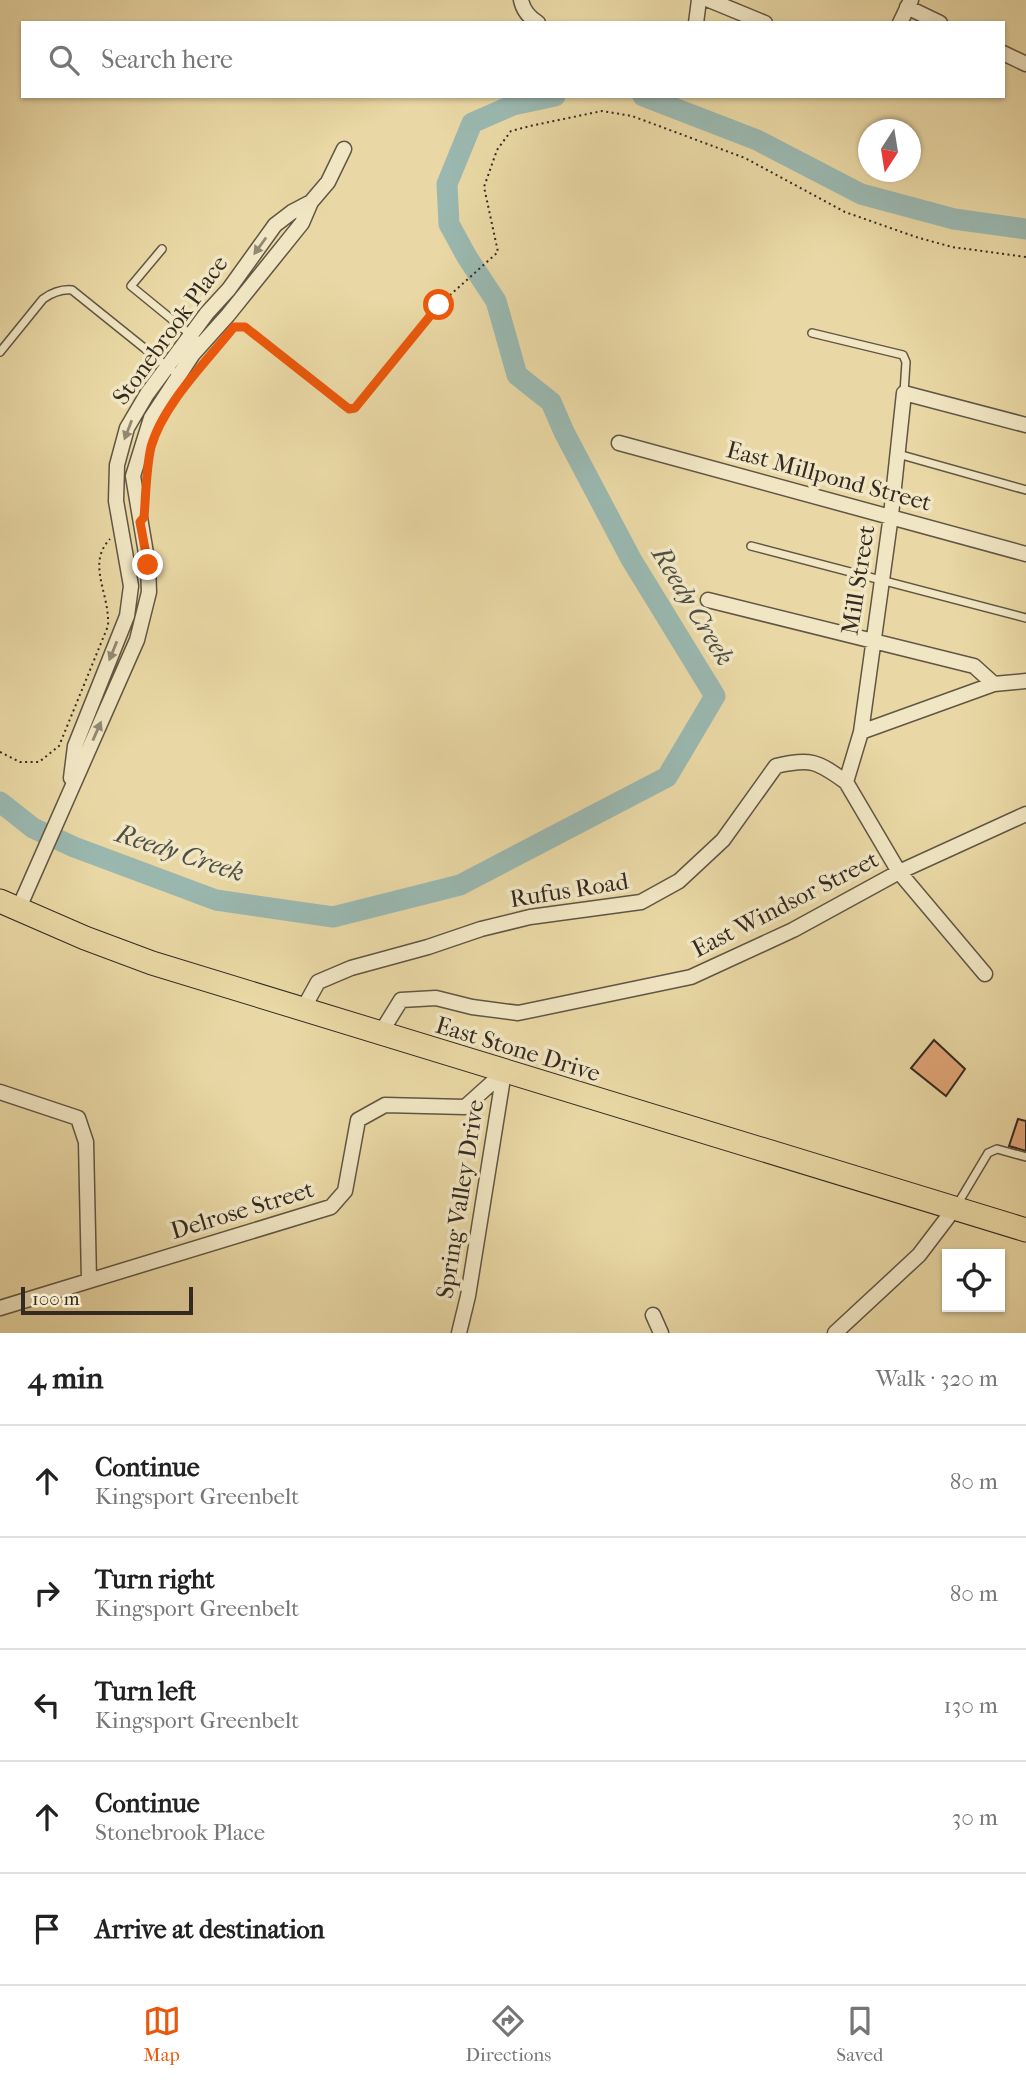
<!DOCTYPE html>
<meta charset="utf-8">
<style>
body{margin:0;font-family:"IM FELL French Canon",serif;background:#f2f2f2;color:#222}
.controls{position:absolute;right:21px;bottom:21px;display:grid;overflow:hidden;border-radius:0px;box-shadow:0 2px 5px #0004}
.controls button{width:63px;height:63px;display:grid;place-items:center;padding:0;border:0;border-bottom:2px solid #e0e0e0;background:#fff;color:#222;font:35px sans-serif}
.compass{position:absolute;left:858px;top:119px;width:63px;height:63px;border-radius:50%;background:#fff;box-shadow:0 2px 5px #0004;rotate:192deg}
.scale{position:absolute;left:21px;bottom:18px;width:172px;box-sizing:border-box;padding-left:7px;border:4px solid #342a22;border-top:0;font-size:19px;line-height:24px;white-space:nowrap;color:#342a22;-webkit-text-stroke:5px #f1e6c4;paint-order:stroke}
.stop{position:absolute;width:21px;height:21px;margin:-16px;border:5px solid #ea580c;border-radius:50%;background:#fff}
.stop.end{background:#ea580c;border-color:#fff;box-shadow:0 2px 7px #0008}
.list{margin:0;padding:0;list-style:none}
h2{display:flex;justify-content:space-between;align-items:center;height:91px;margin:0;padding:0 28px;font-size:30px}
h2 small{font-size:23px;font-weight:400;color:#767676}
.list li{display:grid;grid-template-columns:46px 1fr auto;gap:21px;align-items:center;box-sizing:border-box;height:112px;padding:0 28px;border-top:2px solid #e0e0e0}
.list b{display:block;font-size:26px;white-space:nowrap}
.list p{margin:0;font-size:23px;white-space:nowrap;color:#767676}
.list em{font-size:23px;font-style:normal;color:#767676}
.icon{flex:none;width:38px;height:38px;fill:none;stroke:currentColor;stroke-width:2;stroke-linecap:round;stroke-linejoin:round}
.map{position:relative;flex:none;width:1026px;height:1333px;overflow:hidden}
.search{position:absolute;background:#fff;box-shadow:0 2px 5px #0004;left:21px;right:21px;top:21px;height:77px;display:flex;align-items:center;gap:18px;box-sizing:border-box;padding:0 24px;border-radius:0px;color:#767676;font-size:26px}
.sheet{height:651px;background:#fff}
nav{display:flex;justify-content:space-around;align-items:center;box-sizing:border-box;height:98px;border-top:2px solid #e0e0e0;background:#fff;font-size:19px;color:#767676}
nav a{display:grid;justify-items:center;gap:4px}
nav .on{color:#ea580c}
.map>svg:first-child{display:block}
</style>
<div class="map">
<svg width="1026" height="1333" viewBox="0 0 1026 1333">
<rect width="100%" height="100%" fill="#e9d8a5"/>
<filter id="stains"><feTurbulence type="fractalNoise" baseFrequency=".00286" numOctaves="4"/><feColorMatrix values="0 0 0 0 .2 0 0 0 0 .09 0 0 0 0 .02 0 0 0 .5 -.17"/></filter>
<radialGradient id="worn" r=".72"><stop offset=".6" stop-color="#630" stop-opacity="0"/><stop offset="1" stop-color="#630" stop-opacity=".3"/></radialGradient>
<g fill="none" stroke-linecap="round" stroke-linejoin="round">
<path stroke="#9ab8b0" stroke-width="21" d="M643,96L757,140L861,194L954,219L1026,229
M0,802L33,828L74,847L216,900L333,917L460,885L667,777L715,696L631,559L564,432L551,402L517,375L496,301L467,257L449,224L447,184L472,123L513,105L555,96"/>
</g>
<path fill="#e2a678" stroke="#342a22" stroke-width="2" d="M934,1040L965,1069L946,1096L911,1068Z
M1018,1119L1026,1121V1151L1009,1146Z"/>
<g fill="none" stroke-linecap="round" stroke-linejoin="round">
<defs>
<path id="service" d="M162,249L131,286L202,344
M812,333L903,355L906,362L904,393
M0,352L43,299C53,292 61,289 72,290L179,376
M898,454L1026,490
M751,546L1026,618
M957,1205L988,1153L997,1149L1026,1157"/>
<path id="minor" d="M521,0C523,10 530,18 538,23
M709,0L765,23
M907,7L940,23
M696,23L699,0
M900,23L911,0
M1003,53L1026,64
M619,443L1026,554
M708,600L974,666L994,684
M861,732L891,515L904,393L1026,425
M71,778L75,746L127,616L131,586L116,501L117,465L127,428L147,394L207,313L229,289L275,225L292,212L311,202L328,182L344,149
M18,910L137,640L149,592L148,565L133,476L151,418L193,354L228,315L302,223L311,202
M985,974L899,872L846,782L861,732L994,684L1026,681
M302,1011L318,982L351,968L428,947L481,929L530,917L641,902L679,881L723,840L776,766C811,758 817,761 846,782
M380,1034L401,1000L436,998L472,1007L518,1013L691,977L793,930L899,872L1026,814
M0,1092L78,1118L86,1142L89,1280
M0,1308L331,1207L345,1191L358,1120L385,1105L465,1107L504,1072
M653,1315L661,1333
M459,1333L468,1296L504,1072
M835,1333L919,1255L954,1209"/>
<path id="trunk" d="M0,901L85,938L152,963L1026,1230"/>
</defs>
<use href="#service" stroke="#615643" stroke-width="10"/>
<use href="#minor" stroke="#615643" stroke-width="17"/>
<use href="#trunk" stroke="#342a22" stroke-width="25"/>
<path stroke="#342a22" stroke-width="2" stroke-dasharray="2 3.5" stroke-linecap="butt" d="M234,327H245L349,409L355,408L439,305L498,252L484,187L497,150L505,139L511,131L530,126L602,111L632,116L745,158L845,212L916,237L952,247L1026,257
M197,373L218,347
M0,752L20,762H39L59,746L108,626C110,593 86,564 110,539"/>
<use href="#service" stroke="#f1e6c4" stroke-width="7"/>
<use href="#minor" stroke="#f1e6c4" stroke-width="14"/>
<use href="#trunk" stroke="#e9d8a5" stroke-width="23"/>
</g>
<defs><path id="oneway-solid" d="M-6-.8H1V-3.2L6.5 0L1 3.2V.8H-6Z" transform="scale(1.75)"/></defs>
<g fill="#928873">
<use href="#oneway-solid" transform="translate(260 246) rotate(126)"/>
<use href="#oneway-solid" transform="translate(128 430) rotate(111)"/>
<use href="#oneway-solid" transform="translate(113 651) rotate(112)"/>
<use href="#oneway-solid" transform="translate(97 731) rotate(-66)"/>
</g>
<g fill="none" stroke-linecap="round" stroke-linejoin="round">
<path stroke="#ea580c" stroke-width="9" d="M148,565L140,522L144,517C146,494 146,469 151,447C163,404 207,361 234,327H245L349,409L355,408L439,305"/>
</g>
<g text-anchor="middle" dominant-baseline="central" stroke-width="7" stroke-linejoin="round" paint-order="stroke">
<g font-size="24" fill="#342a22" stroke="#f1e6c4">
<text transform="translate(170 330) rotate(-54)">Stonebrook Place</text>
<text transform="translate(829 476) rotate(15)">East Millpond Street</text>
<text transform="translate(858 580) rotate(-81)">Mill Street</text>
<text transform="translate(569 890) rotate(-9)">Rufus Road</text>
<text transform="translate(785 904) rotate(-27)">East Windsor Street</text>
<text transform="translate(518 1049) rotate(17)">East Stone Drive</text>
<text transform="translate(460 1199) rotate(-81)">Spring Valley Drive</text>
<text transform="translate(242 1210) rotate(-17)">Delrose Street</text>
</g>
<g font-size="26" font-style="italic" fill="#4e4e46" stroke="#f1e6c4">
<text transform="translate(693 606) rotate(59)">Reedy Creek</text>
<text transform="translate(180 853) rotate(18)">Reedy Creek</text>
</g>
</g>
<rect width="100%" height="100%" filter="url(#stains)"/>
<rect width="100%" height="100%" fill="url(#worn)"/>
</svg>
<div class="controls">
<button><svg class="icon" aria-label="locate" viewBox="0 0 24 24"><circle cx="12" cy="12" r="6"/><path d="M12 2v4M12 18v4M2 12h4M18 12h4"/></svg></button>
</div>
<svg class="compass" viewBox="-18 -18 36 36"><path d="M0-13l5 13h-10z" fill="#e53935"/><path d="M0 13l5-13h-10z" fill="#767676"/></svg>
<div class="scale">100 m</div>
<div class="stop" style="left:439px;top:305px"></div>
<div class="stop end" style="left:148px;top:565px"></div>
<div class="search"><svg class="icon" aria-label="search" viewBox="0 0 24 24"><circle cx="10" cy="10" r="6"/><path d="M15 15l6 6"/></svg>Search here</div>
</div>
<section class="sheet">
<h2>4 min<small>Walk · 320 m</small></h2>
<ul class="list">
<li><svg class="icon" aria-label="ahead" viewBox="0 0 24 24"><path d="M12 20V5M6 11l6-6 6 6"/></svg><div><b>Continue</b><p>Kingsport Greenbelt</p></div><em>80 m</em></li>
<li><svg class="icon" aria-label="right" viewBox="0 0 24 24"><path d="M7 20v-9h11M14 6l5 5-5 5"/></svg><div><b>Turn right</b><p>Kingsport Greenbelt</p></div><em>80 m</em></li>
<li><svg class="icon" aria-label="left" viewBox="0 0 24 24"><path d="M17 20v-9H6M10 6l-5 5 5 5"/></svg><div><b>Turn left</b><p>Kingsport Greenbelt</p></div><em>130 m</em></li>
<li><svg class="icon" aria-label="ahead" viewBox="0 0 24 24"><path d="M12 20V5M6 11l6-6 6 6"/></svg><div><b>Continue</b><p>Stonebrook Place</p></div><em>30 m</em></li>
<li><svg class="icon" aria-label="arrive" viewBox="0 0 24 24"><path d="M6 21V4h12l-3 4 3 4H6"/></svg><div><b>Arrive at destination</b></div></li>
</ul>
</section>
<nav>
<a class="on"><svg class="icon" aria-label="map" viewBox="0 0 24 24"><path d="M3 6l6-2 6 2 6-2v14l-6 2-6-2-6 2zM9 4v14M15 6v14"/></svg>Map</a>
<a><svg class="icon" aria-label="directions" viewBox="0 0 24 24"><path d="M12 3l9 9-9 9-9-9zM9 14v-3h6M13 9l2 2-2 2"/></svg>Directions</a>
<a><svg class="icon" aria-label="saved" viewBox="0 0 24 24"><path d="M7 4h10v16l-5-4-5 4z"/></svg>Saved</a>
</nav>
